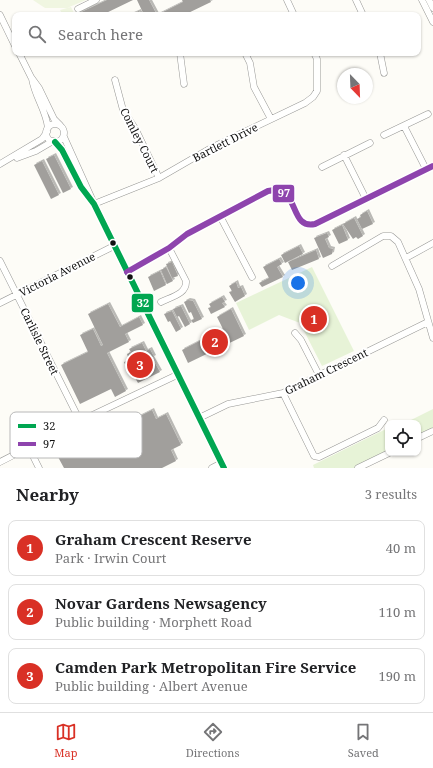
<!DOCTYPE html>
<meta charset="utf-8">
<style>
body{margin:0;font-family:"Noto Serif",serif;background:#f6f6f6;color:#202124}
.controls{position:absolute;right:12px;bottom:12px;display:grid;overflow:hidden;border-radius:8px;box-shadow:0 1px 3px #0004}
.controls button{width:36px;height:36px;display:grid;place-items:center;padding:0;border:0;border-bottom:1px solid #e0e0e0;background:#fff;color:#202124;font:20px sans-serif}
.compass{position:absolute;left:337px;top:68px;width:36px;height:36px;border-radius:50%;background:#fff;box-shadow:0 1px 3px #0004;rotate:157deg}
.you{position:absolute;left:298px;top:283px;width:14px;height:14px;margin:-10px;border:3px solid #fff;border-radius:50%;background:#1a73e8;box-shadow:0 0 0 6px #1a73e833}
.badge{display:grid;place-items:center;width:26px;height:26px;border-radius:50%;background:#d93025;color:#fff;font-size:13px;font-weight:700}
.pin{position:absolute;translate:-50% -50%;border:2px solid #fff;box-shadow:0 1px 4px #0006}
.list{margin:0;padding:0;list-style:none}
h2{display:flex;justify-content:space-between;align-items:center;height:52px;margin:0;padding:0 16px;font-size:17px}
h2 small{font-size:13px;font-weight:400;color:#757577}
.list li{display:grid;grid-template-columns:26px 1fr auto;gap:12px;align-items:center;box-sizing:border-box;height:56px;margin:0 8px 8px;padding:0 8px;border:1px solid #e0e0e0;border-radius:8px}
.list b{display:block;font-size:15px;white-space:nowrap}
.list p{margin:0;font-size:13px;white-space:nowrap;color:#757577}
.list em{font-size:13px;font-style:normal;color:#757577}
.icon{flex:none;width:22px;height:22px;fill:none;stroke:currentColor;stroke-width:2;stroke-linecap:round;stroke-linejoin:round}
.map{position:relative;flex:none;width:433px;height:468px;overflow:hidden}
.search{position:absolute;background:#fff;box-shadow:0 1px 3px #0004;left:12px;right:12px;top:12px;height:44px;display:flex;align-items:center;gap:10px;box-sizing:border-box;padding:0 14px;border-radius:8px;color:#757577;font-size:15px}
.sheet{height:244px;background:#fff}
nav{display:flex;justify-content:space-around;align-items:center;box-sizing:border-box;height:56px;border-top:1px solid #e0e0e0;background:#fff;font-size:11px;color:#757577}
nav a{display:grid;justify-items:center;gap:2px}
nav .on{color:#d93025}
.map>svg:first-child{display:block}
</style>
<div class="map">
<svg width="433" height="468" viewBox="0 0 433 468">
<defs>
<filter id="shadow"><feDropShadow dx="2" dy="-2" stdDeviation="0" flood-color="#0004"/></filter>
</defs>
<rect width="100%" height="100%" fill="#fdfcf7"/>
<path fill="#e7f3d7" d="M312,267L354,351L322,366L300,323L279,315L249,330L236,303Z
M433,409V428L418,436V423H405Z
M388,428V451L354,468H314L313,465Z"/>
<path fill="#f0f6e1" d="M33,0H86L67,8L71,7L74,13L70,15H63L60,10L67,8H45Z"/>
<path fill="#a19f9c" filter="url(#shadow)" d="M107,0H133L102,15H75Z
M137,0H149L157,15H144Z
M182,0H210L211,2L184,15H157L183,2Z
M139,11L141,15H130Z
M54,155L71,189L63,193L46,159Z
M42,161L59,195L51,199L34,165Z
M367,211L373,224L362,229L357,219L361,217L360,215Z
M354,218L363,236L358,239L356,237L353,239L343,224Z
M342,225L348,240L339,244L332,230Z
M327,233L329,237L325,239L329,248L333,249L332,254L323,258L314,238Z
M299,246L303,254L285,263L281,255Z
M316,250L319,259L292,270L288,262Z
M279,259L282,264L277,267L283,277L262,287L259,283L269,278L263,267Z
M172,262L178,276L172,278L166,264Z
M166,267L173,281L167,284L161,270Z
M160,271L166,285L154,291L148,277Z
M236,282L238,288L241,287L245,296L235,302L229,292L232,291L229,286Z
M222,297L225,302L222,303L225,307L211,314L208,308L211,307L209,304Z
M188,300L193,301L202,319L193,323L191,320L194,319L191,312L189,313L184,302Z
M108,304L120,327L139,317L143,325L125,334L129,342L107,353L126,391L115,397L111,389L80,404L61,365L88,352L80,335L93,329L101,346L103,345L88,314Z
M181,306L190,324L185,327L179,316L177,317L173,309Z
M231,309L244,336L188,363L182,350L223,329L217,317Z
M172,311L181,329L176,332L170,321L168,322L164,314Z
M142,343L146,351L150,349L154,357L152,358L160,372L138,383L134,376L139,373L136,367L128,371L124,362L129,360L127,354L131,352L129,349Z
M152,410L156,419L166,414L181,445L171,450L176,461L162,468H64L58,457Z"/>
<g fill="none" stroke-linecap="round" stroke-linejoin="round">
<defs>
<path id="minor" d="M287,0L294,15
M356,0L363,15
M422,0L433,22
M429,0L433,8
M78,9L96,0
M0,15L15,46
M19,53L31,77L39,88L54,119L60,125
M180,53L184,84
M245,53L250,63L254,87L271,119
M380,53L384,73
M32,79C35,97 46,110 48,128
M115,80L123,110L136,130L159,178
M46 133a9 9 0 1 1 18 0a9 9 0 1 1-18 0Z
M404,126L426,169
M384,135L428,114
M64,137L92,199
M55,142L62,150L81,187L94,204L224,468
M344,155L366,199
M17,158L36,151L53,141
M0,164L42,139L47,132
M322,167L370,143
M94,204L159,178L211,148L305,103L313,97L317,91V59L314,53
M220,216L252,277
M406,258L433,243
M0,261L80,421
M332,266L383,236H391L398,242L419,289L433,338
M127,272L169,248L187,234L268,191C301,184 288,230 315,224L433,166
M161,302C171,297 187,294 186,281L169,248
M0,303L114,246
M295,333L301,340L319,375
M283,393L314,456L319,457L378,428L384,420
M199,418L228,404L283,393L428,322
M418,438L433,431
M29,448L39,468
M0,462L80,421L177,375
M212,468L222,463
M358,468L389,453"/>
</defs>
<use href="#minor" stroke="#979795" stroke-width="7"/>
<use href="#minor" stroke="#fffffe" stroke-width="6"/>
<defs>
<path id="bus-1" d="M55,142L62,150L81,187L94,204L224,468"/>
<path id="bus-2" d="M127,272L169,248L187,234L268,191C301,184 288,230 315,224L433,166"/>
</defs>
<use href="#bus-1" stroke="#fff" stroke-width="9"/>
<use href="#bus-2" stroke="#fff" stroke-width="9"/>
<use href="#bus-1" stroke="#00a651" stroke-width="6"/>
<use href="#bus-2" stroke="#8e44ad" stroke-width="6"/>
</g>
<g fill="#111" stroke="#fff" stroke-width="1.5">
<circle cx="113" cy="243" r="3.5"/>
<circle cx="130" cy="277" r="3.5"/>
</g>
<g text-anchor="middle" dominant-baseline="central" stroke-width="4" stroke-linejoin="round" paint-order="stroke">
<g font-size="11" fill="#111" stroke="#fff">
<text transform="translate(140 140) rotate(63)">Comley Court</text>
<text transform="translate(225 142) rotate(-27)">Bartlett Drive</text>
<text transform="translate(57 274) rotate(-27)">Victoria Avenue</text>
<text transform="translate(40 341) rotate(64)">Carlisle Street</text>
<text transform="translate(326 371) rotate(-26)">Graham Crescent</text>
</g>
</g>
<rect x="10" y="412" width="132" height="46" rx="6" fill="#fff" stroke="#b8b8b8" stroke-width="1"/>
<rect x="18" y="424" width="18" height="4" fill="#00a651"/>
<rect x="18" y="442" width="18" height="4" fill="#8e44ad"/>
<g font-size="11" fill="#111">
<text x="43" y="430">32</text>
<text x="43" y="448">97</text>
</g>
<g stroke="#fff" stroke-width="1.5">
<rect x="272" y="184" width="23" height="19" rx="4" fill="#8e44ad"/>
<rect x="131" y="293" width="23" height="20" rx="4" fill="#00a651"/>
</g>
<g font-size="11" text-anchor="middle" font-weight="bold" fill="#fff">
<text x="284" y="197">97</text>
<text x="143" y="307">32</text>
</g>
</svg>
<div class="controls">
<button><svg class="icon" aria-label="locate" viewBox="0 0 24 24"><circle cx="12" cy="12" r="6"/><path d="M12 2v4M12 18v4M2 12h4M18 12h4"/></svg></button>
</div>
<svg class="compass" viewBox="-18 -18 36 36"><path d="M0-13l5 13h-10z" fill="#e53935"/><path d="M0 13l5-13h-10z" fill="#757577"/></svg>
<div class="you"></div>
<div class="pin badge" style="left:314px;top:319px">1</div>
<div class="pin badge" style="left:215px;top:342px">2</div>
<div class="pin badge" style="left:140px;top:365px">3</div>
<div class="search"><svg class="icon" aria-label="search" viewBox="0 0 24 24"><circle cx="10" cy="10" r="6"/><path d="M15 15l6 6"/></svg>Search here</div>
</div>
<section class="sheet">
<h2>Nearby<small>3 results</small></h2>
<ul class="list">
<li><span class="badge">1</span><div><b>Graham Crescent Reserve</b><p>Park · Irwin Court</p></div><em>40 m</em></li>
<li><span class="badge">2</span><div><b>Novar Gardens Newsagency</b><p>Public building · Morphett Road</p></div><em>110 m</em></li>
<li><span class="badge">3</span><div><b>Camden Park Metropolitan Fire Service</b><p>Public building · Albert Avenue</p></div><em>190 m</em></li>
</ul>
</section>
<nav>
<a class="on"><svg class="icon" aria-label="map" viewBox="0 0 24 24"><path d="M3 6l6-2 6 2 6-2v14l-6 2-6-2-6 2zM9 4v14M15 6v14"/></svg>Map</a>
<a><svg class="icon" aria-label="directions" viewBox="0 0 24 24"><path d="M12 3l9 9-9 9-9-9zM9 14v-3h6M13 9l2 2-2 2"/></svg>Directions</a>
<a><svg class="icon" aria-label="saved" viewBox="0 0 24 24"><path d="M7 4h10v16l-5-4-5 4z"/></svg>Saved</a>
</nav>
